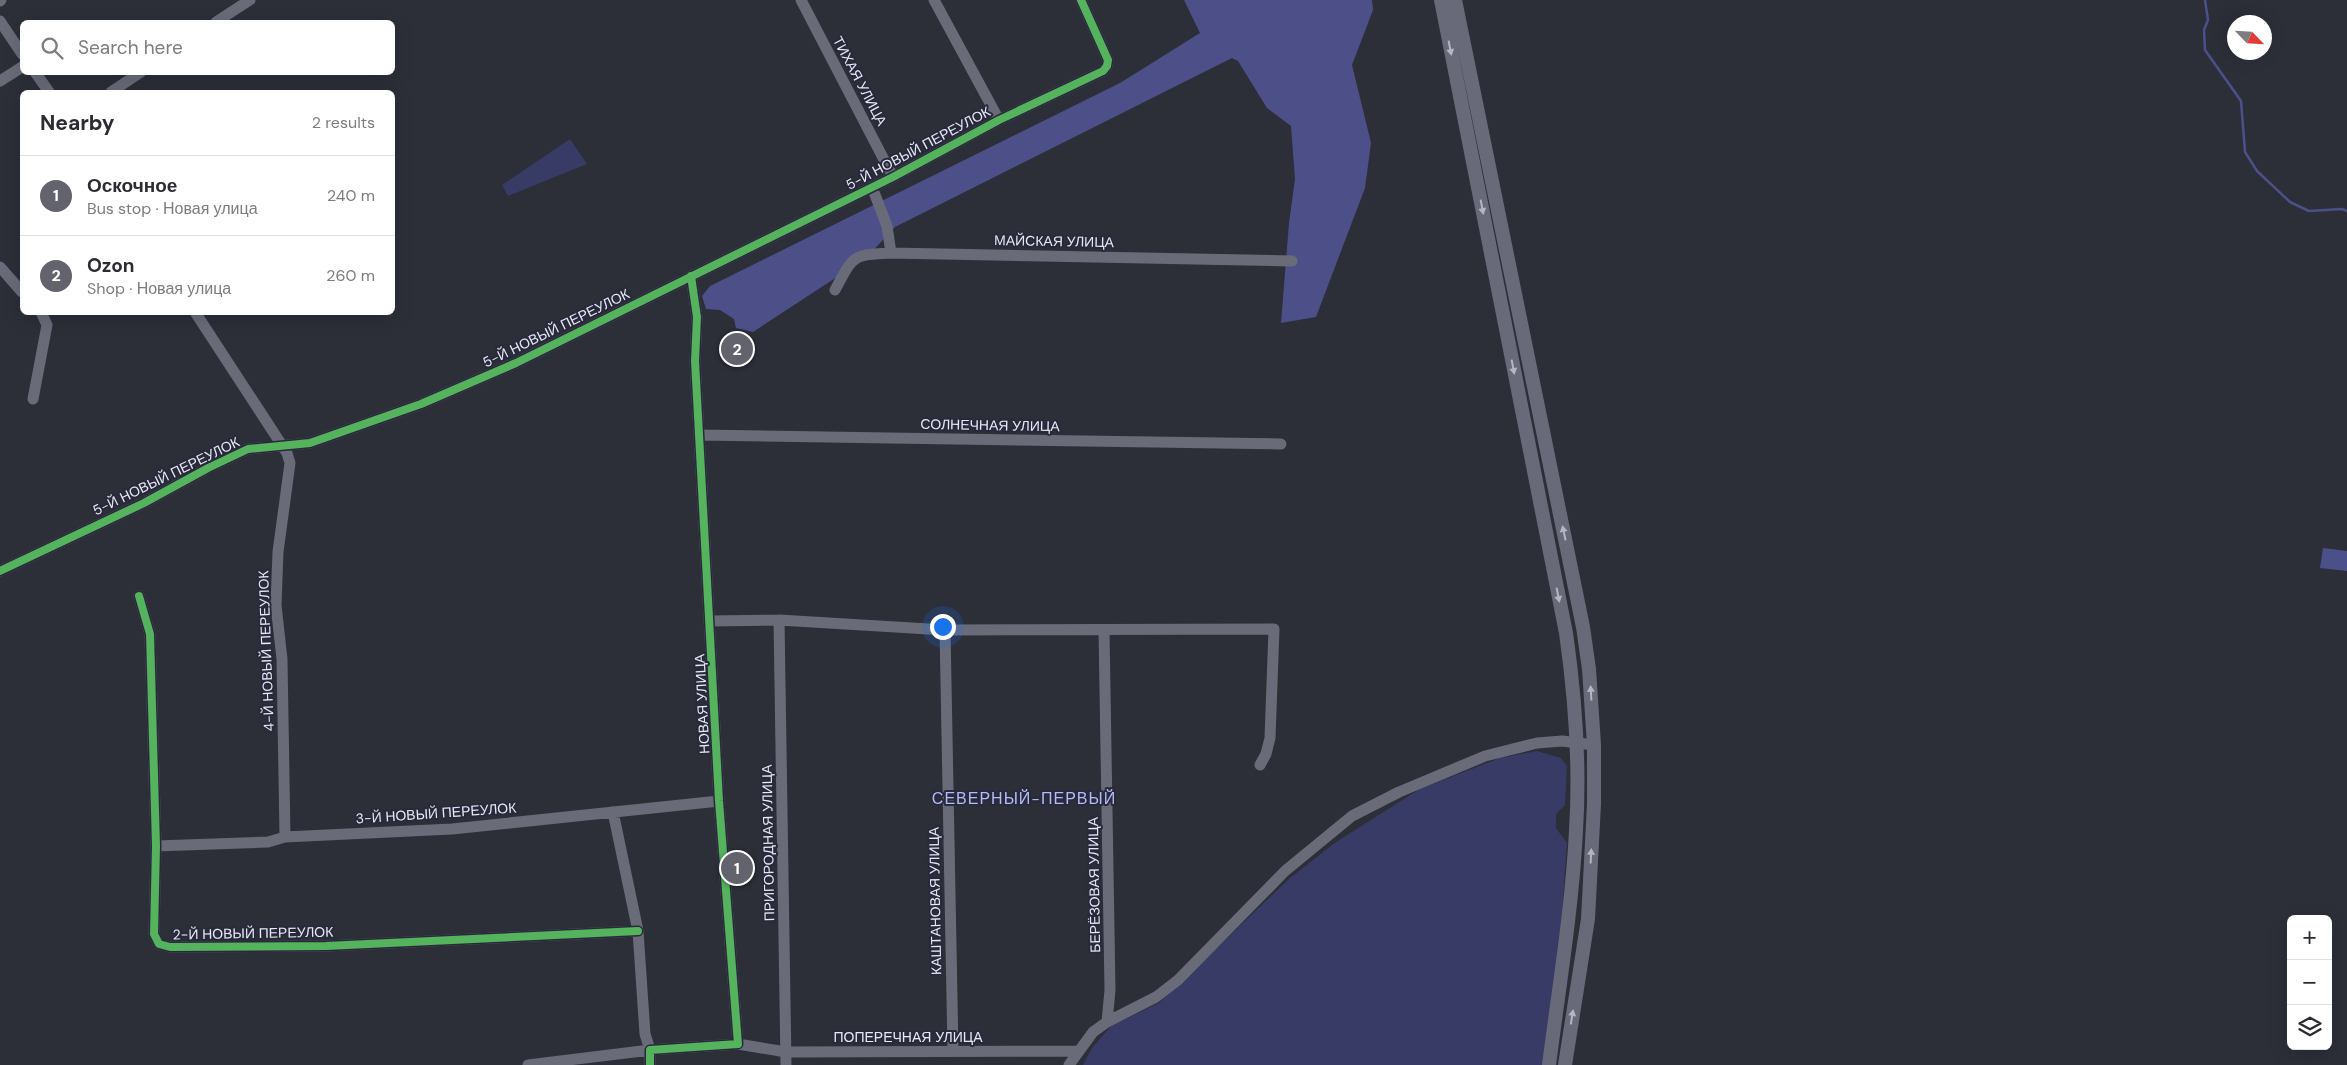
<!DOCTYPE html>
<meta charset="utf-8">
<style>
body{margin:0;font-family:"DM Sans",sans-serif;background:#f2f2f3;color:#2b2b33}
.controls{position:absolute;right:15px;bottom:15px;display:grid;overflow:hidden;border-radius:8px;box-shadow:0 5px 20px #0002}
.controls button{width:45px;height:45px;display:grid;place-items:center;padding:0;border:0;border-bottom:1px solid #e1e1e2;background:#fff;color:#2b2b33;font:25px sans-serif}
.compass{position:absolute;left:2227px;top:15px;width:45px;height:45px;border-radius:50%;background:#fff;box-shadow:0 5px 20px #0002;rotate:115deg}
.you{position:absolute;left:942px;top:626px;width:18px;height:18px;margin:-12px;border:4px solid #fff;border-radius:50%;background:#1a73e8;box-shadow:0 0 0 8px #1a73e833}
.badge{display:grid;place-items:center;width:32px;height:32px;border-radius:50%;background:#62636c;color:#fff;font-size:16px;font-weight:700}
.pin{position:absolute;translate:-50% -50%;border:2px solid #fff;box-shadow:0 1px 5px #0006}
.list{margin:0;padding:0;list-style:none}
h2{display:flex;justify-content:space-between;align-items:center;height:65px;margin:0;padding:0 20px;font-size:21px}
h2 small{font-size:16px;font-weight:400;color:#7c7c81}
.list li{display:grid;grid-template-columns:32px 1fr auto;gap:15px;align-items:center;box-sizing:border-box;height:80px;padding:0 20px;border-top:1px solid #e1e1e2}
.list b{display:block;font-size:19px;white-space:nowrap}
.list p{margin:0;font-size:16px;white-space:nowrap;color:#7c7c81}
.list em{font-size:16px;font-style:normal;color:#7c7c81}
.icon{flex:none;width:28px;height:28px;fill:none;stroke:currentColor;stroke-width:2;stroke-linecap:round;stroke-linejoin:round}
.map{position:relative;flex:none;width:2347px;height:1065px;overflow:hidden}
.search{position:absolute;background:#fff;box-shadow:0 5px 20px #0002;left:20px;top:20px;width:375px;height:55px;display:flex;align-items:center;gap:12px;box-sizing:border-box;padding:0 18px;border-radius:8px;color:#7c7c81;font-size:19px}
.panel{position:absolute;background:#fff;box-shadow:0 5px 20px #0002;left:20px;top:90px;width:375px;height:225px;border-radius:8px}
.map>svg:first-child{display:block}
</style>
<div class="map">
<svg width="2347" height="1065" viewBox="0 0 2347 1065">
<rect width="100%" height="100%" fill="#2c2e38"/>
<path fill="#383b66" d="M570,139L587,164L508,196L502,185Z
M1537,751L1561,758L1567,766L1565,805L1556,814V828L1567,843L1561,930L1545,1065H1083L1092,1048L1111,1026L1159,1003L1290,878L1336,842L1420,789L1500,758Z"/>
<path fill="#4d5088" d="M1184,0H1372L1373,10L1352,65L1371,143L1365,188L1316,317L1281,323L1289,223L1295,179L1291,126L1267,108L1238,61L1232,58L895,227L866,258L753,332L736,328L734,319L720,310L706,309L702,296L710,286L1120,83L1200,33Z"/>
<path fill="#4c508a" d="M2323,548L2347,551V571L2320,568Z"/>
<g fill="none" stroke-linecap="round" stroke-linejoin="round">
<path stroke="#4c508a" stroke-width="2.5" d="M2205,0L2208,20L2204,30L2205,50L2241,101L2245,152L2257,171L2290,202L2309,211L2342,209L2347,211"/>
<path stroke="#696b79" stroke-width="11" d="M801,0L893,177
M934,0L999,120
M0,1L1,0
M0,21L22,54
M216,22L250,0
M35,72L49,92
M0,81L22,67
M111,92L141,72
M872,187L887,226L891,253
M0,267L22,292
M835,290C854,255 851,255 891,253L1292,261
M195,312L287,453L290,463L278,552L276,605L282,659L285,837
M33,399L47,325L41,312
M699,435L1281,444
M0,571L144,503L208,468L248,449L310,443L421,404L516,363L893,177L999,120L1103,71L1107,66L1108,60L1081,0
M139,596L150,634L156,846L154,934L159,944L170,947L326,946L638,931
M779,620L786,1065
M710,621L779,620L945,630L1274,629L1270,738L1266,754L1260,765
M945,630L953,1051
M156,846L268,842L285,837L452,829L719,801
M1107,1022L1156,997L1178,980L1285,871L1352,816L1399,792L1485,756L1537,743L1562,741L1594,745
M738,1044L786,1052L1079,1051
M528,1065L650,1050L645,1034L638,931L613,812
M650,1065V1050L738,1044L719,801L695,361L697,317L691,276
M1069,1065L1093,1032L1107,1022L1110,990L1104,630"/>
<path stroke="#686a79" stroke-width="14" d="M1441,0L1566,633C1575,696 1580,767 1576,831C1572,909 1559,987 1549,1065
M1455,0L1583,627L1589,669L1594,745V804L1588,919L1565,1065"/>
<defs>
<path id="cycleway" d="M0,571L144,503L208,468L248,449L310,443L421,404L516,363L893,177L999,120L1103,71L1107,66L1108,60L1081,0
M139,596L150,634L156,846L154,934L159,944L170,947L326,946L638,931
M650,1065V1050L738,1044L719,801L695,361L697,317L691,276"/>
</defs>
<use href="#cycleway" stroke="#282a3c" stroke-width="11"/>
<use href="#cycleway" stroke="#56b35d" stroke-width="8"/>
</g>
<defs><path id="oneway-solid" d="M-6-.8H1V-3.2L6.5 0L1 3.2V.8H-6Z" transform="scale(1.25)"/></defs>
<g fill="#b4b6c3">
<use href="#oneway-solid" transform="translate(1450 48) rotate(79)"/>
<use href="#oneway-solid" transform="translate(1482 207) rotate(79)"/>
<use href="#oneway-solid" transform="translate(1513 367) rotate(79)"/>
<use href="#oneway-solid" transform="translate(1564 533) rotate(-102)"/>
<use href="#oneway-solid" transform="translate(1558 595) rotate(79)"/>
<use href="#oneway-solid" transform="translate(1591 693) rotate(-93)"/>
<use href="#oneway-solid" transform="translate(1591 856) rotate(-87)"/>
<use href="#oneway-solid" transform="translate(1572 1017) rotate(-81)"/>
</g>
<g text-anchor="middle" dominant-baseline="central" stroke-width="4" stroke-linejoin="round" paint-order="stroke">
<g font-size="14" fill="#e6e8f4" stroke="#282a3c">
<text transform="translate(860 81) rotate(62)">ТИХАЯ УЛИЦА</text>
<text transform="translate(918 148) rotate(-28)">5-Й НОВЫЙ ПЕРЕУЛОК</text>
<text transform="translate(1054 241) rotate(1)">МАЙСКАЯ УЛИЦА</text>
<text transform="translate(556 328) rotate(-26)">5-Й НОВЫЙ ПЕРЕУЛОК</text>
<text transform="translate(990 425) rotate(1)">СОЛНЕЧНАЯ УЛИЦА</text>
<text transform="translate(166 476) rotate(-26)">5-Й НОВЫЙ ПЕРЕУЛОК</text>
<text transform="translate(266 651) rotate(-92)">4-Й НОВЫЙ ПЕРЕУЛОК</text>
<text transform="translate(702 704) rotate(-93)">НОВАЯ УЛИЦА</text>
<text transform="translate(436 813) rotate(-4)">3-Й НОВЫЙ ПЕРЕУЛОК</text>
<text transform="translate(768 843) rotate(-91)">ПРИГОРОДНАЯ УЛИЦА</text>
<text transform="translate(1094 885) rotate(-91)">БЕРЁЗОВАЯ УЛИЦА</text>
<text transform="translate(935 901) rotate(-91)">КАШТАНОВАЯ УЛИЦА</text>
<text transform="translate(253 933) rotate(-1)">2-Й НОВЫЙ ПЕРЕУЛОК</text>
<text x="908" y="1037">ПОПЕРЕЧНАЯ УЛИЦА</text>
</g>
<g font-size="16" letter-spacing="1" fill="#b5bbf4" stroke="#282a3c">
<text x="1024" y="798">СЕВЕРНЫЙ-ПЕРВЫЙ</text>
</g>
</g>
</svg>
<div class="controls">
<button>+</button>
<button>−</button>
<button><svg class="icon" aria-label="layers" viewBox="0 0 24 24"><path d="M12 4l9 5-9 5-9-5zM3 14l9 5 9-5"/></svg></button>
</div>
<svg class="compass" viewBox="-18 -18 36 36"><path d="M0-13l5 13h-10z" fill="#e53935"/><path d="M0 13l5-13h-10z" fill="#7c7c81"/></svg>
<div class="you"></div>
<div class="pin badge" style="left:737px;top:868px">1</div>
<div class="pin badge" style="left:737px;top:349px">2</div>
<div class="search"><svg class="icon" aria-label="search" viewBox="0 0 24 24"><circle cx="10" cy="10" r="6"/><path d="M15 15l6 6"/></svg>Search here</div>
<section class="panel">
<h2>Nearby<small>2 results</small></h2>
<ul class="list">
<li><span class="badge">1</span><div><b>Оскочное</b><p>Bus stop · Новая улица</p></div><em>240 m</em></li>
<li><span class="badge">2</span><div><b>Ozon</b><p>Shop · Новая улица</p></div><em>260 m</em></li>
</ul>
</section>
</div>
